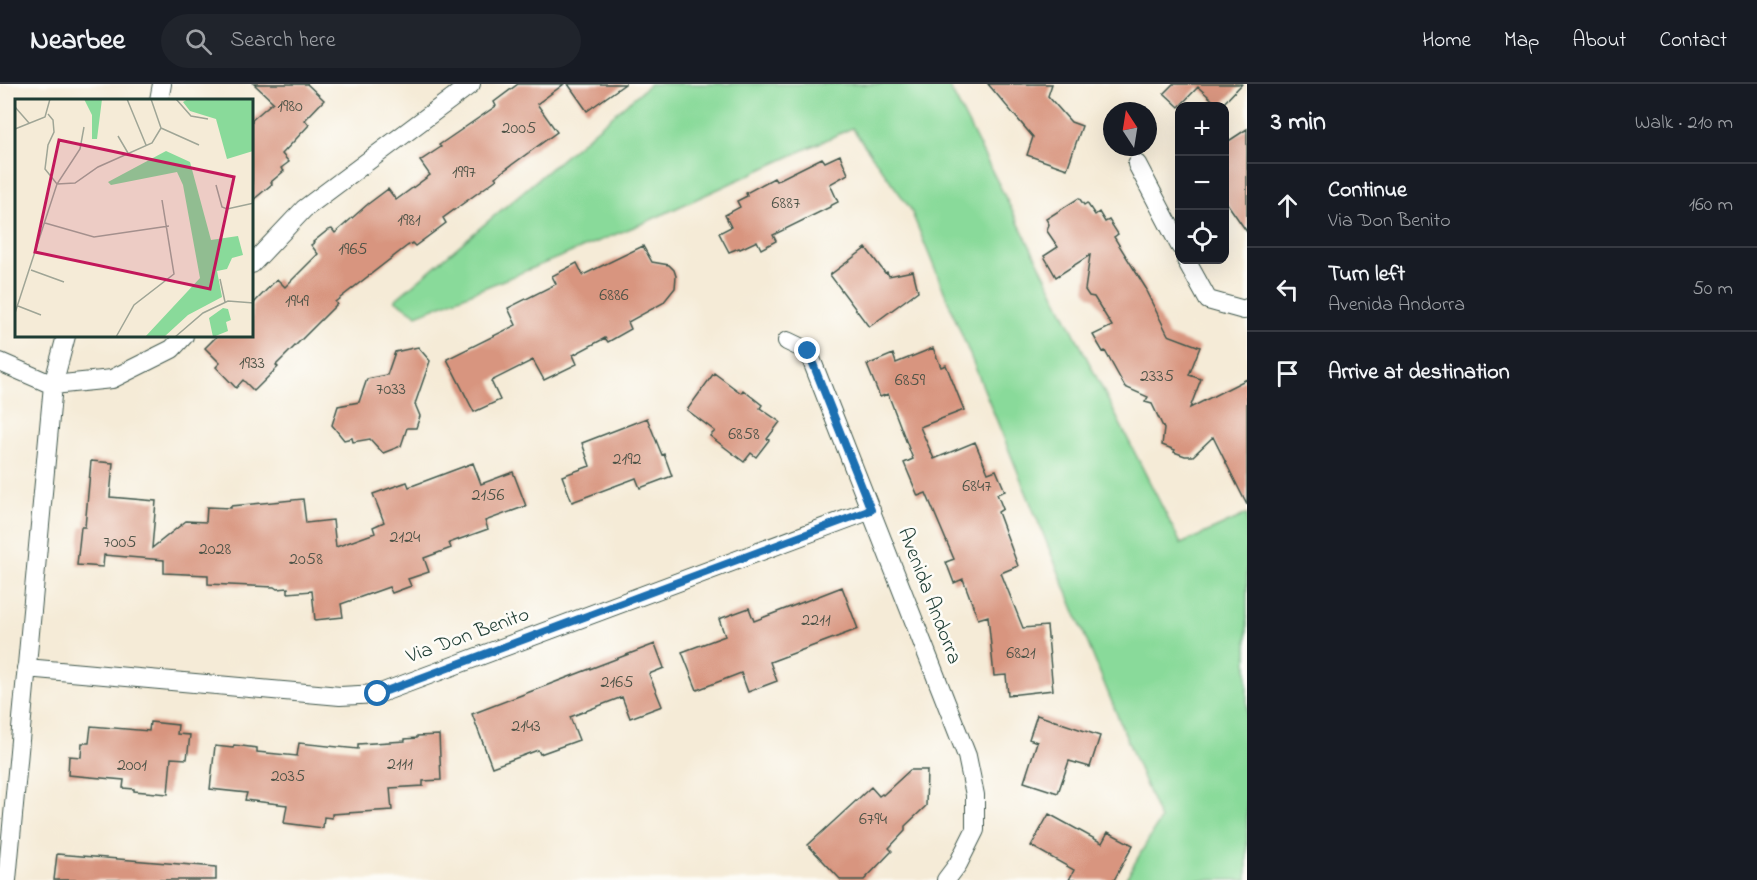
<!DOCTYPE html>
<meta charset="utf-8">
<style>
body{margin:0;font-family:"Indie Flower",sans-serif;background:#20242c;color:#f1f3f6}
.controls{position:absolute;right:18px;top:18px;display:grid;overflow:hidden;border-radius:12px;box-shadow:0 6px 24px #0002}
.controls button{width:54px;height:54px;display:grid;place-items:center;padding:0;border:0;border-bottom:2px solid #363941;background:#171b24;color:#f1f3f6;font:30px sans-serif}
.compass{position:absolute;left:1103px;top:18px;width:54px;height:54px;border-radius:50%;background:#171b24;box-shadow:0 6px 24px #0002;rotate:348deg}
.stop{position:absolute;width:18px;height:18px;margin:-14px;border:4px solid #1f6fb2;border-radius:50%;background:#fff}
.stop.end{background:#1f6fb2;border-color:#fff;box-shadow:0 2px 6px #0008}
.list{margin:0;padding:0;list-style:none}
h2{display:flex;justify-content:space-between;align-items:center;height:78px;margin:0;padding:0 24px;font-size:26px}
h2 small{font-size:20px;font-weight:400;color:#9ea1a6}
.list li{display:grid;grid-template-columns:39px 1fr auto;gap:18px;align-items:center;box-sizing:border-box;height:84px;padding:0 24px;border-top:2px solid #363941}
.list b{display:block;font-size:22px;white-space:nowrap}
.list p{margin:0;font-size:20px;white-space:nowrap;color:#9ea1a6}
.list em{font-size:20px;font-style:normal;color:#9ea1a6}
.icon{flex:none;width:33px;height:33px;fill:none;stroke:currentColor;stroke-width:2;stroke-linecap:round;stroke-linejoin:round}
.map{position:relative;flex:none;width:1247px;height:796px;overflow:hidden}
header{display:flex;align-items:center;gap:36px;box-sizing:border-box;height:84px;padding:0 30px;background:#171b24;border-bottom:2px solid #363941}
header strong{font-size:28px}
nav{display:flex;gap:33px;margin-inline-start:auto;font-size:21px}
.search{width:420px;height:54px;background:#20242c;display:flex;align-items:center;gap:15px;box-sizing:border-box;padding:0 21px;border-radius:33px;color:#9ea1a6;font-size:22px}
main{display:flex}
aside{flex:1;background:#171b24}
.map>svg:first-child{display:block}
</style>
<header>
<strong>Nearbee</strong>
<div class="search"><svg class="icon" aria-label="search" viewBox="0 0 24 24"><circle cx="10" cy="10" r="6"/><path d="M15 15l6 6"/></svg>Search here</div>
<nav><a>Home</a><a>Map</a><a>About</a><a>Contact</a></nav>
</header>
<main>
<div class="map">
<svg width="1247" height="796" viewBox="0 0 1247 796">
<rect width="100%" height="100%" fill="#fdfcf7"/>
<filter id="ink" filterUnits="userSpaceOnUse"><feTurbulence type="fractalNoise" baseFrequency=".0167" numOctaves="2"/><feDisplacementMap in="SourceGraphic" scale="12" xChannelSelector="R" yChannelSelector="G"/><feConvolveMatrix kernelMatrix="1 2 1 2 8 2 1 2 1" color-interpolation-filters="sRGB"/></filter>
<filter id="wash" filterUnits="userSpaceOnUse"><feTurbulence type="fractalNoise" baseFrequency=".008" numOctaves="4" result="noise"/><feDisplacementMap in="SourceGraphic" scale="24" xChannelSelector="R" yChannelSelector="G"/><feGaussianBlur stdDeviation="1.35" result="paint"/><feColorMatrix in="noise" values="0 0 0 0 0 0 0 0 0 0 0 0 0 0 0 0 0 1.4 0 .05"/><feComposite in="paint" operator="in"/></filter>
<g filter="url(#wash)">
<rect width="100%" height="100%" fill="#f5ebd7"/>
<path fill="#89da9a" stroke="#548c67" stroke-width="1.5" d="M650,0H948L1181,460L1247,430V796H1125L1160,736L910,124L852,44L646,138L417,231L395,216Z"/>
<g id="blocks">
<path fill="#d8957f" d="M254,0H307L324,16L305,36L309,41L282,70L289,78L281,84L284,87L271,98L272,100L252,117V36L273,18Z
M518,0H564L537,20L557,48L495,93L497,95L443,134L446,139L415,162L412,159L407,162L335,218L337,220L276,281L278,283L254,307L243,296L236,304L216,283L220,279L205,264L217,252H252V221L277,195L285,203L318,170L311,161L314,159L313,158L328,146L332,145L335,149L368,120L388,105L396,116L430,91L420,77L441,63L439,61L496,22L494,18Z
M568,0H625L587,27Z
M988,0H1052L1048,12L1071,38L1082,42L1067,85L1027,71L1033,53Z
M1173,0H1242L1221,22H1219L1198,3L1179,23L1164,9Z
M1247,45V148L1224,115V60Z
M840,71L848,90L830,100L838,118L830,122V123L773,151L776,157L761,165L757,157L740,165L739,164L729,168L719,149L731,143L725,131L740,123L737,117L747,112L746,109L774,94L776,97L822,74L825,78Z
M1079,114L1084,121L1087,119L1095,131L1099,128L1105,138L1109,136L1118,150L1114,153L1147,206L1146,207L1168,251L1200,263L1189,291L1201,295L1190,324L1247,295V421L1213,353L1193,372H1185L1174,368L1175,366L1162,361L1164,345L1152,320L1145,318L1148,313L1125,303L1105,267L1103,268L1093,251L1112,242L1094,213L1089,212L1085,206L1090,171L1056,193L1044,172L1058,163L1047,147L1049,140L1046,135Z
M643,162L652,178L669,181L674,186L676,192L675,204L663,219L628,238L631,245L608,258L605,254L573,271L577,280L544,296L533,276L491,297L500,316L474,328L447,275L516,241L508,224L556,200L552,192L577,179L583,191Z
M866,164L885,189L887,188L889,192L913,187L918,207L869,243L830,191Z
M418,263L430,277L415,320L420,332L416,344H407L401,362L383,369L370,355L353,358L352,354L344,356L332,341L338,322L359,318L367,295L387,291L395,268Z
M933,264L941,283L946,281L964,326L920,343L934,375L975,358L988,389L996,386L1005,407L997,410L1003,425L998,428L1018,482L1001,489L1023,544L1047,542L1053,606L1008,611L1006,591L994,592L988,532L978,535L963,495L954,499L946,478L954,475L926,409L918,412L904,379L913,375L888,310L880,313L867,281L893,270L896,279Z
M714,289L741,309L743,306L762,321L760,324L780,338L767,355L769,356L756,373L751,369L744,378L710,352L715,347L687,326Z
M647,334L662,371L664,370L672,392L640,404L636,394L572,418L562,392L590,382L582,359Z
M91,377L113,379L110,413L156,417L152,464L186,437L206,438L207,423L231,424V422L303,415L306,439L333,436L336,463L375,449L373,443L384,438L373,410L407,398L409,403L473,379L481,400L513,388L526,422L485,437L488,445L449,459L451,464L424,474L429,488L408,495L411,502L392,509L389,503L341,520L343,533L315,536L312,507L288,509V504L277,505L274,503L208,500V491L164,489V476L104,471L103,483L77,481L81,443H85Z
M842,503L858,545L770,578L777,597L748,608L741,589L697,606L682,568L725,552L719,535L749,524L754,537Z
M655,560L664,584L649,590L662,622L630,634L622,613L570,633L579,656L540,670L538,666L492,683L472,630Z
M1037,631L1100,652L1090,683L1069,677L1058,709L1024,698L1037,658L1029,655Z
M150,638L178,641L177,650L190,651L187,675L171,674L168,710L134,707V705L123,704L124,696L68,691L69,672L81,673L82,659H89L91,642L149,647Z
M439,651L441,696L423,697V702L390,704L392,726L332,730V734L324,733L323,744L284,739L287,721L245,716L247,709L210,705L215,662L233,664L234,661L257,664V668L297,672L299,659L358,665V660L405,657V655L417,654V652Z
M910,686H927L926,722L905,742V747L889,764L892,767L864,796H841L808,761L871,703L879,712L882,710L883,711Z
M1049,730L1102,759L1108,748L1133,761L1114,796H1069L1074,786L1031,762Z
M57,770L216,783V796H54Z"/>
</g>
</g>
<g filter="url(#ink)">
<use href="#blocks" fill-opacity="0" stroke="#3f574c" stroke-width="1.5"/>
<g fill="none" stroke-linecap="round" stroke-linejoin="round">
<defs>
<path id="street" d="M159,16L162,0
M1137,80L1180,162
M1186,176L1208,216L1244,226L1247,224
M252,180L304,125L471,0
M787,257L808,267L967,672L975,711V746L958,780L946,796
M0,278L53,301L112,295L172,265L184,252
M26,584L340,612L378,610L871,426
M7,796L53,301L66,252"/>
</defs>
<use href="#street" stroke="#3f574c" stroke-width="20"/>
<use href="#street" stroke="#fff" stroke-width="18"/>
</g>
</g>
<g fill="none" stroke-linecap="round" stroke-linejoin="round" filter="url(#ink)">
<path stroke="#1f6fb2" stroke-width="8" d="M378,610L871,426L808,267"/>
</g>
<g text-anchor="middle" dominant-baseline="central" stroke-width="5" stroke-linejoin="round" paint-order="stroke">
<g font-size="18" fill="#4d5347">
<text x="290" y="23">1980</text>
<text x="519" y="45">2005</text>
<text x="464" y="89">1997</text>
<text x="786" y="120">6887</text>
<text x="409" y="137">1981</text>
<text x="353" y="166">1965</text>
<text x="614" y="212">6886</text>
<text x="297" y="218">1949</text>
<text x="252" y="280">1933</text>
<text x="1157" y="293">2335</text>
<text x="910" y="297">6859</text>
<text x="391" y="306">7033</text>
<text x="744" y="351">6858</text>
<text x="627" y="376">2192</text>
<text x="977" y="403">6847</text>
<text x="488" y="412">2156</text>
<text x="405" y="454">2124</text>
<text x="120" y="459">7005</text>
<text x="215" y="466">2028</text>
<text x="306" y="476">2058</text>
<text x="816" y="537">2211</text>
<text x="1021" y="570">6821</text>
<text x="617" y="599">2165</text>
<text x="526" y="643">2143</text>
<text x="400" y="681">2111</text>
<text x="132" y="682">2001</text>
<text x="288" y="693">2035</text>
<text x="873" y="736">6794</text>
</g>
<g font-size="21" fill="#1f3d34" stroke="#fdfcf7">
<text transform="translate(929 512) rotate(69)">Avenida Andorra</text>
<text transform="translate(468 552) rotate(-20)">Via Don Benito</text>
</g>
</g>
<g transform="translate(15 15)">
<rect width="238" height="238" fill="#f5ebd7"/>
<path d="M69,0H87L82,40H77V16ZM173,0H238V52L212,60L201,20L175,12L168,3ZM151,52L175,63L196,141L223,137L228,156L217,159L212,170L202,172L207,198L173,216L149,238H130L185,179L168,86L162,73L96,86L93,83ZM208,209L213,210L216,221L211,223L213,232L198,238L194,219Z" fill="#89da9a"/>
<path fill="none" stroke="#9fa596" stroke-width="1.5" d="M112,0L131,46M136,0L146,29M161,0L176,17L193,20M0,8L14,24M33,15L38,21L39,33L33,46L30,70L42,85L60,84L83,68L137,44L146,29M146,29L184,46M0,30L30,18L35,0M103,37L113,54M201,86L207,108L212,110L239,104M30,124L79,138L154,127M16,171L49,183M205,180L210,203M3,207L26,216M0,214L42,85L65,50L69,28M101,238L119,206L159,175L147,101M160,238L188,214L213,202L239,204"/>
<path fill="#c2185b" fill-opacity="0.15" stroke="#c2185b" stroke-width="3" d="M44,41L219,78L195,190L20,153Z"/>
<rect width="238" height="238" fill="none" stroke="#1f3d34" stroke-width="3"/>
</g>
</svg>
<div class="controls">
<button>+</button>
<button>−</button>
<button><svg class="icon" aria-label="locate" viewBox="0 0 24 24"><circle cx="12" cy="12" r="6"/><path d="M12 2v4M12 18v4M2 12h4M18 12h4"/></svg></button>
</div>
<svg class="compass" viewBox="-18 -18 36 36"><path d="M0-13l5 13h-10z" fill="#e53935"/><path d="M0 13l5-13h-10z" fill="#9ea1a6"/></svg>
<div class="stop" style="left:378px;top:610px"></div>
<div class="stop end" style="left:808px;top:267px"></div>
</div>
<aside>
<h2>3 min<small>Walk · 210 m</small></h2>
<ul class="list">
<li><svg class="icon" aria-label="ahead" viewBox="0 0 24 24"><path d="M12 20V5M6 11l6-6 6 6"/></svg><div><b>Continue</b><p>Via Don Benito</p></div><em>160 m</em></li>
<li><svg class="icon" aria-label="left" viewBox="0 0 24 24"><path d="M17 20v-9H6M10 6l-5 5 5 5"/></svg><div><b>Turn left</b><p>Avenida Andorra</p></div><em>50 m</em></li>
<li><svg class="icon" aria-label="arrive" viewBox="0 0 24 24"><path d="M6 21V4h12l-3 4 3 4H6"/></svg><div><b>Arrive at destination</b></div></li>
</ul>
</aside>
</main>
